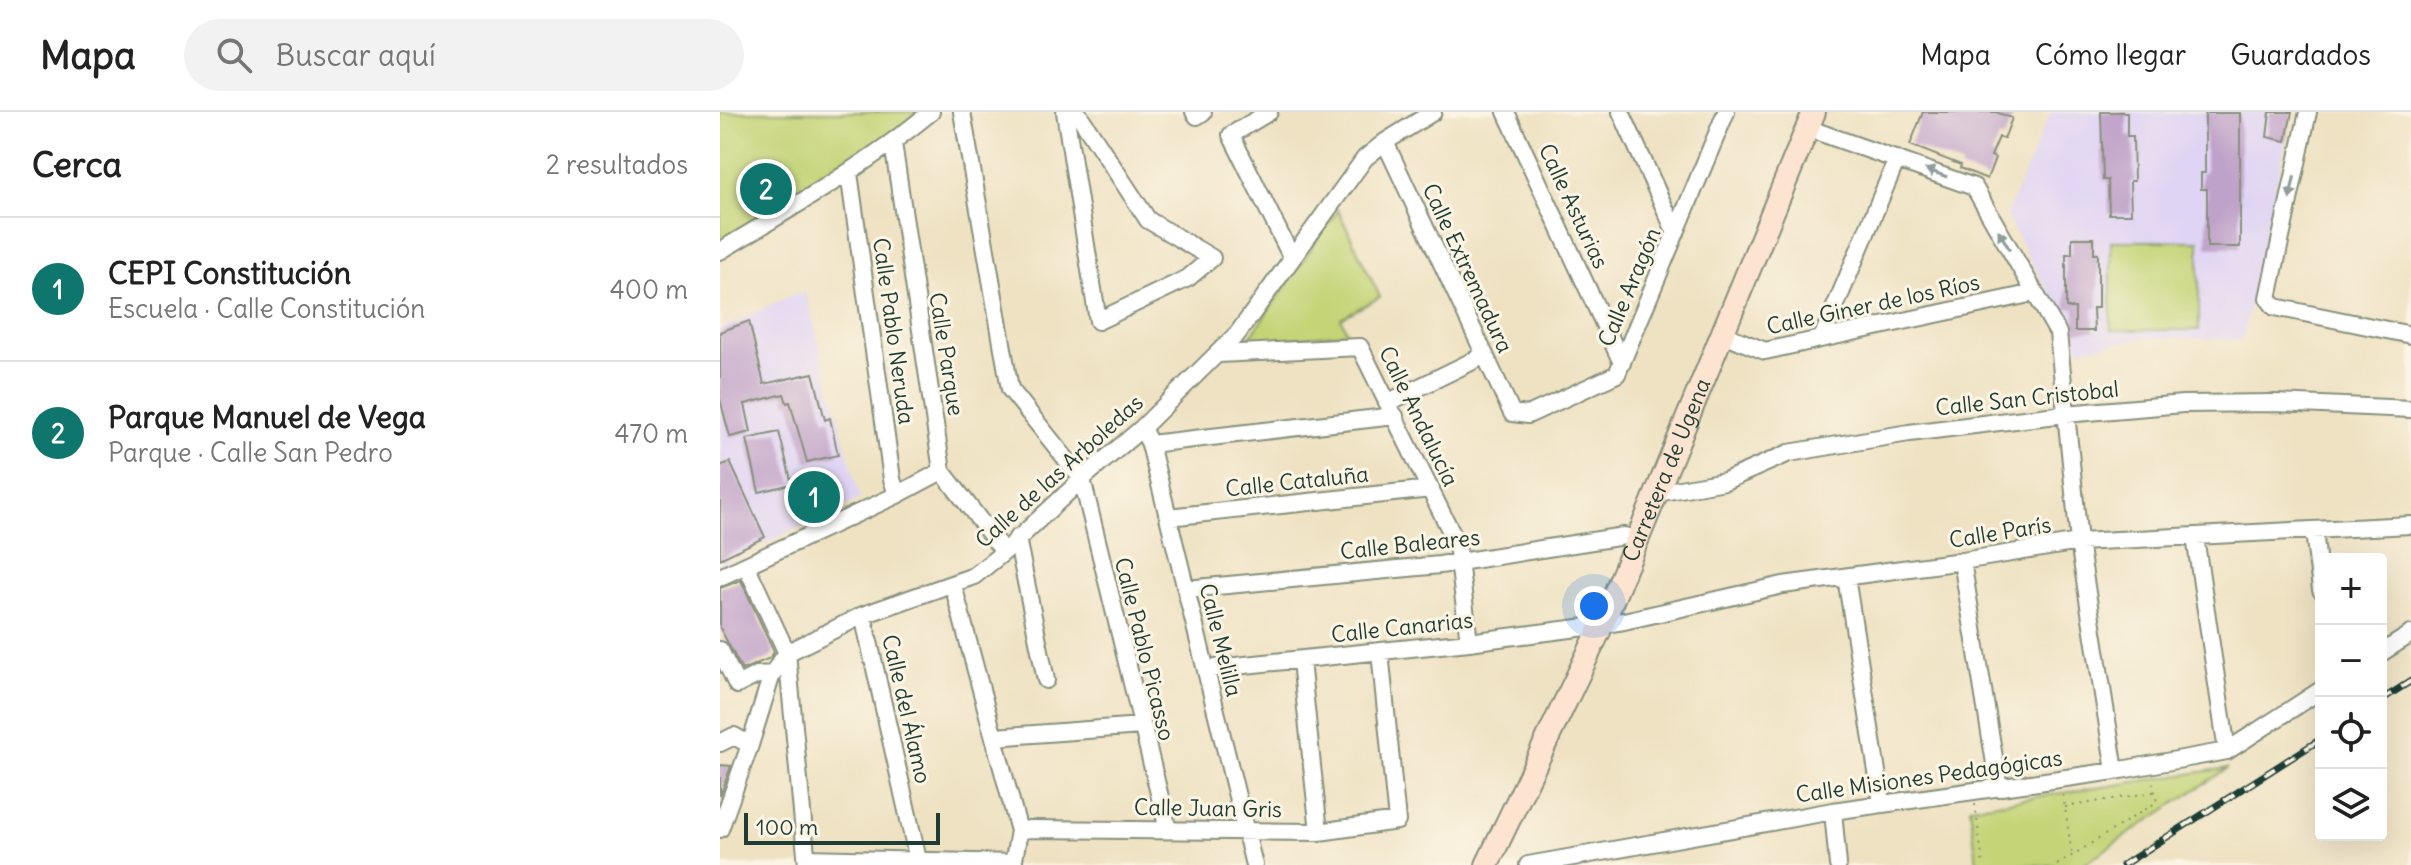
<!DOCTYPE html>
<html lang="es">
<meta charset="utf-8">
<style>
body{margin:0;font-family:Delius,sans-serif;background:#f2f2f2;color:#222}
.controls{position:absolute;right:24px;bottom:24px;display:grid;overflow:hidden;border-radius:8px;box-shadow:0 8px 32px #0002}
.controls button{width:72px;height:72px;display:grid;place-items:center;padding:0;border:0;border-bottom:2px solid #e0e0e0;background:#fff;color:#222;font:40px sans-serif}
.scale{position:absolute;left:24px;bottom:20px;width:196px;box-sizing:border-box;padding-left:8px;border:4px solid #1f3d34;border-top:0;font-size:22px;line-height:28px;white-space:nowrap;color:#1f3d34;-webkit-text-stroke:6px #fcf5e5;paint-order:stroke}
.you{position:absolute;left:874px;top:494px;width:28px;height:28px;margin:-20px;border:6px solid #fff;border-radius:50%;background:#1a73e8;box-shadow:0 0 0 12px #1a73e833}
.badge{display:grid;place-items:center;width:52px;height:52px;border-radius:50%;background:#0f766e;color:#fff;font-size:26px;font-weight:700}
.pin{position:absolute;translate:-50% -50%;border:4px solid #fff;box-shadow:0 2px 8px #0006}
.list{margin:0;padding:0;list-style:none}
h2{display:flex;justify-content:space-between;align-items:center;height:104px;margin:0;padding:0 32px;font-size:34px}
h2 small{font-size:26px;font-weight:400;color:#767676}
.list li{display:grid;grid-template-columns:52px 1fr auto;gap:24px;align-items:center;box-sizing:border-box;height:144px;padding:0 32px;border-top:2px solid #e0e0e0}
.list b{display:block;font-size:30px;white-space:nowrap}
.list p{margin:0;font-size:26px;white-space:nowrap;color:#767676}
.list em{font-size:26px;font-style:normal;color:#767676}
.icon{flex:none;width:44px;height:44px;fill:none;stroke:currentColor;stroke-width:2;stroke-linecap:round;stroke-linejoin:round}
.map{position:relative;flex:none;width:1691px;height:753px;overflow:hidden}
header{display:flex;align-items:center;gap:48px;box-sizing:border-box;height:112px;padding:0 40px;background:#fff;border-bottom:2px solid #e0e0e0}
header strong{font-size:38px}
nav{display:flex;gap:44px;margin-inline-start:auto;font-size:28px}
.search{width:560px;height:72px;background:#f2f2f2;display:flex;align-items:center;gap:20px;box-sizing:border-box;padding:0 28px;border-radius:44px;color:#767676;font-size:30px}
main{display:flex}
aside{flex:1;background:#fff}
.map>svg:first-child{display:block}
</style>
<header>
<strong>Mapa</strong>
<div class="search"><svg class="icon" aria-label="search" viewBox="0 0 24 24"><circle cx="10" cy="10" r="6"/><path d="M15 15l6 6"/></svg>Buscar aquí</div>
<nav><a>Mapa</a><a>Cómo llegar</a><a>Guardados</a></nav>
</header>
<main>
<aside>
<h2>Cerca<small>2 resultados</small></h2>
<ul class="list">
<li><span class="badge">1</span><div><b>CEPI Constitución</b><p>Escuela · Calle Constitución</p></div><em>400 m</em></li>
<li><span class="badge">2</span><div><b>Parque Manuel de Vega</b><p>Parque · Calle San Pedro</p></div><em>470 m</em></li>
</ul>
</aside>
<div class="map">
<svg width="1691" height="753" viewBox="0 0 1691 753">
<rect width="100%" height="100%" fill="#fcf5e5"/>
<filter id="ink" filterUnits="userSpaceOnUse"><feTurbulence type="fractalNoise" baseFrequency=".0125" numOctaves="2"/><feDisplacementMap in="SourceGraphic" scale="16" xChannelSelector="R" yChannelSelector="G"/><feConvolveMatrix kernelMatrix="1 2 1 2 8 2 1 2 1" color-interpolation-filters="sRGB"/></filter>
<filter id="wash" filterUnits="userSpaceOnUse"><feTurbulence type="fractalNoise" baseFrequency=".006" numOctaves="4" result="noise"/><feDisplacementMap in="SourceGraphic" scale="32" xChannelSelector="R" yChannelSelector="G"/><feGaussianBlur stdDeviation="1.8" result="paint"/><feColorMatrix in="noise" values="0 0 0 0 0 0 0 0 0 0 0 0 0 0 0 0 0 1.4 0 .05"/><feComposite in="paint" operator="in"/></filter>
<g filter="url(#wash)">
<rect width="100%" height="100%" fill="#efe2c3"/>
<path fill="#e0d4f4" d="M1331,0H1550L1547,25L1566,29L1522,228L1427,226L1360,237L1286,104Z
M85,178L140,387L0,452V218L76,181L79,185Z"/>
<path fill="#c4d477" stroke="#728856" stroke-width="2" d="M0,0H199L157,35L0,134Z
M618,98L660,185L621,206L627,221L526,231Z
M1391,129H1479V218H1391Z
M1508,656L1362,753H1250L1257,751L1250,695Z"/>
<g id="blocks">
<path fill="#bfa2c9" d="M1203,0H1276L1292,6L1284,27L1279,25L1271,44L1275,46L1267,67L1240,56L1241,53L1190,33Z
M1381,0H1407V24H1413L1414,69H1410L1411,102H1389L1388,68H1383Z
M1550,0H1572L1566,29L1547,25Z
M1485,1H1520V135H1487V77H1481V61H1485Z
M1352,126H1374V142H1378V196H1373L1374,219H1355V196H1346V142H1352Z
M29,209L44,272L93,261L105,308L110,306L118,343L87,350L70,290L67,291L64,282L25,292L31,320L10,325L0,287V220Z
M59,320L72,372L39,380L27,327Z
M10,350L45,425L0,447V354Z
M21,468L54,540L50,546L22,558L0,516V476Z
M0,653L11,654L0,684Z"/>
</g>
</g>
<g filter="url(#ink)">
<use href="#blocks" fill-opacity="0" stroke="#87907c" stroke-width="2"/>
<g fill="none" stroke-linecap="round" stroke-linejoin="round">
<defs>
<path id="minor" d="M242,0L290,277L362,367L448,718
M345,0L378,209L468,166L492,146L428,108L357,0
M474,0L477,4L483,0
M549,0L511,23L572,146
M786,0L902,251
M901,0L956,121
M1588,0L1548,186L1555,195L1691,223
M1087,16L1254,75L1338,221L1359,430L1395,659
M665,30L792,301L808,303L897,262L1006,0
M173,31L222,359L284,440
M129,61L172,367L177,383
M0,139C73,95 145,54 211,0
M1003,222L1045,239L1314,181
M1102,226L1177,47
M498,242L640,235L737,432L749,530
M669,290L765,243
M422,316L430,332L534,753
M430,332L675,304
M937,381L1005,369L1069,341L1189,321L1345,302L1463,292L1555,291L1691,297
M448,405L711,377
M1594,419L1601,478
M1475,425L1507,639
M297,426L326,568
M1242,449L1279,676
M26,453L67,541L87,753
M0,465L177,383L222,359
M1126,465L1162,691
M233,473L299,719L293,753
M466,477L720,453L904,424L918,427
M143,503L198,748
M0,538L17,573L37,563L52,562
M1661,541L1691,522
M581,549L599,720
M486,557L749,530L866,515L904,509L1063,473L1242,449L1359,430L1691,413
M275,625L421,614
M0,631L14,624L30,633
M1113,699L1118,753
M0,717L30,633L52,562L67,541L143,503L254,464L284,440L362,367L422,316L518,221L645,46L665,30L713,0
M299,719L309,717L599,720L677,709L660,540
M87,746L294,751
M808,753L1113,699L1395,659L1507,639L1601,578"/>
<g id="secondary">
<path id="s1" d="M767,753L882,513L1094,0"/>
</g>
</defs>
<use href="#minor" stroke="#87907c" stroke-width="20"/>
<use href="#secondary" stroke="#87907c" stroke-width="26"/>
<path stroke="#87907c" stroke-width="2" stroke-dasharray="2 6" stroke-linecap="butt" d="M1343,683L1352,743
M1255,692L1263,753
M1345,695L1434,680
M1337,753L1437,690L1432,666"/>
<use href="#minor" stroke="#fff" stroke-width="16"/>
<use href="#secondary" stroke="#fde4d1" stroke-width="22"/>
<defs>
<path id="rail" d="M1661,588L1691,569
M1403,753L1601,627"/>
</defs>
<use href="#rail" stroke="#1f3d34" stroke-width="7"/>
<use href="#rail" stroke="#fcf5e5" stroke-width="4" stroke-dasharray="12" stroke-linecap="butt"/>
</g>
<defs><path id="oneway-solid" d="M-6-.8H1V-3.2L6.5 0L1 3.2V.8H-6Z" transform="scale(2)"/></defs>
<g fill="#8f9e9a">
<use href="#oneway-solid" transform="translate(1216 61) rotate(-160)"/>
<use href="#oneway-solid" transform="translate(1572 76) rotate(102)"/>
<use href="#oneway-solid" transform="translate(1284 128) rotate(-120)"/>
</g>
</g>
<g text-anchor="middle" dominant-baseline="central" stroke-width="6" stroke-linejoin="round" paint-order="stroke">
<g font-size="22" fill="#1f3d34" stroke="#fcf5e5">
<text transform="translate(854 94) rotate(65)">Calle Asturias</text>
<text transform="translate(748 156) rotate(65)">Calle Extremadura</text>
<text transform="translate(909 175) rotate(-67)">Calle Aragón</text>
<text transform="translate(1153 192) rotate(-12)">Calle Giner de los Ríos</text>
<text transform="translate(174 219) rotate(82)">Calle Pablo Neruda</text>
<text transform="translate(227 242) rotate(81)">Calle Parque</text>
<text transform="translate(1307 286) rotate(-6)">Calle San Cristobal</text>
<text transform="translate(699 304) rotate(64)">Calle Andalucía</text>
<text stroke="none"><textPath href="#s1" startOffset="434">Carretera de Ugena</textPath></text>
<text transform="translate(339 359) rotate(-42)">Calle de las Arboledas</text>
<text transform="translate(577 369) rotate(-6)">Calle Cataluña</text>
<text transform="translate(1280 420) rotate(-9)">Calle París</text>
<text transform="translate(690 432) rotate(-6)">Calle Baleares</text>
<text transform="translate(682 515) rotate(-6)">Calle Canarias</text>
<text transform="translate(501 528) rotate(76)">Calle Melilla</text>
<text transform="translate(425 537) rotate(76)">Calle Pablo Picasso</text>
<text transform="translate(187 597) rotate(77)">Calle del Álamo</text>
<text transform="translate(1209 664) rotate(-8)">Calle Misiones Pedagógicas</text>
<text transform="translate(488 696) rotate(1)">Calle Juan Gris</text>
</g>
</g>
</svg>
<div class="controls">
<button>+</button>
<button>−</button>
<button><svg class="icon" aria-label="locate" viewBox="0 0 24 24"><circle cx="12" cy="12" r="6"/><path d="M12 2v4M12 18v4M2 12h4M18 12h4"/></svg></button>
<button><svg class="icon" aria-label="layers" viewBox="0 0 24 24"><path d="M12 4l9 5-9 5-9-5zM3 14l9 5 9-5"/></svg></button>
</div>
<div class="scale">100 m</div>
<div class="you"></div>
<div class="pin badge" style="left:94px;top:385px">1</div>
<div class="pin badge" style="left:46px;top:77px">2</div>
</div>
</main>
